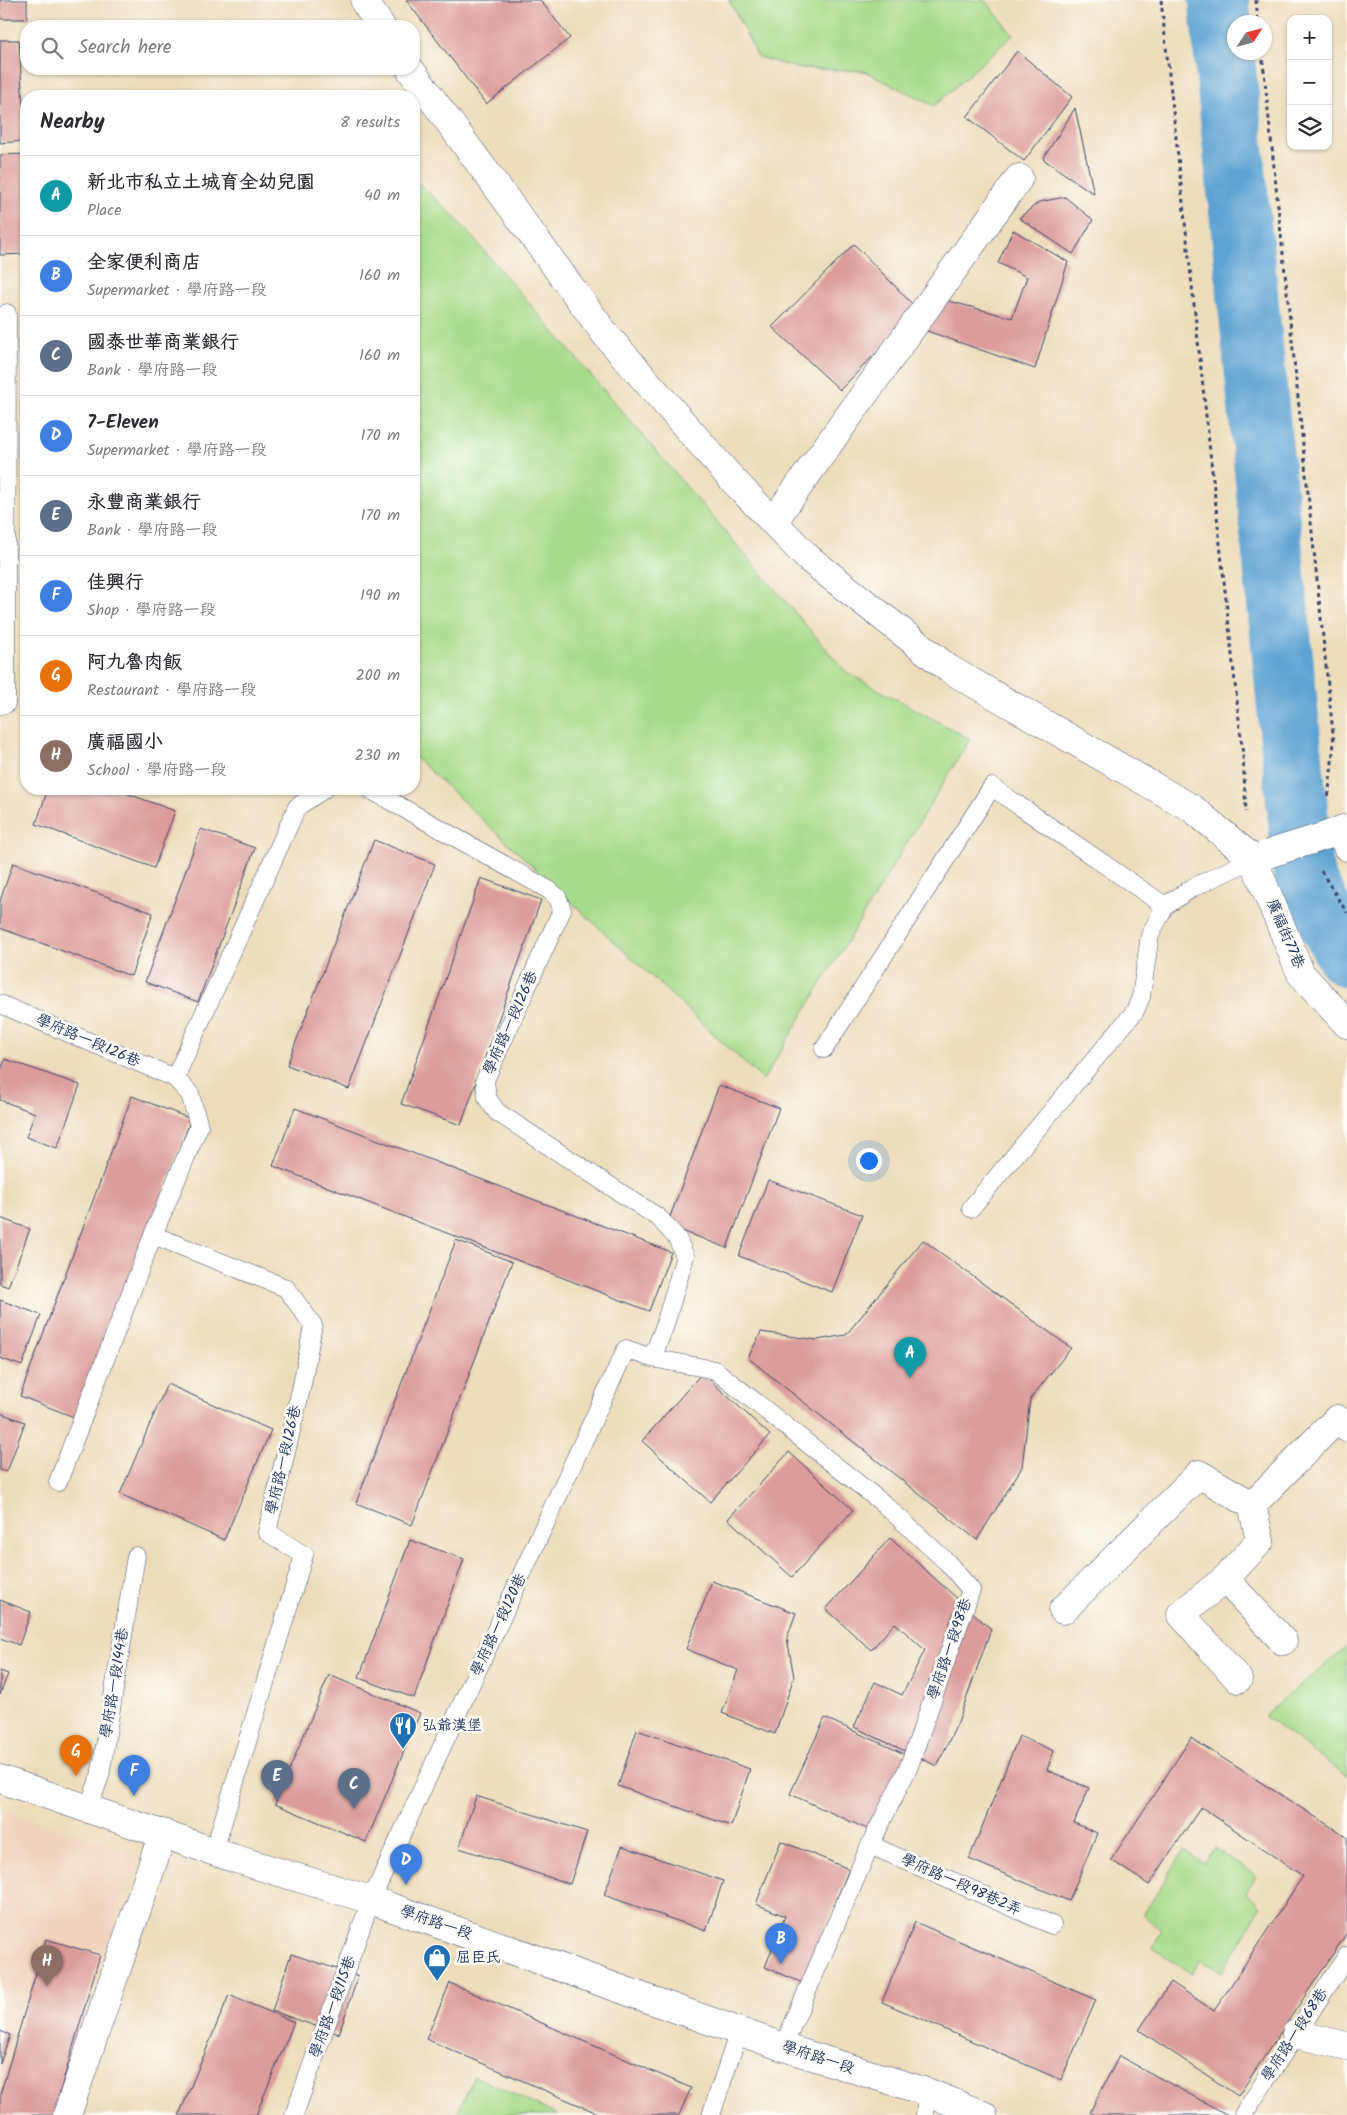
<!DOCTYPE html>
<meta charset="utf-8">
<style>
body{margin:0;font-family:Kalam,"LXGW WenKai TC",sans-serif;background:#f2f2f3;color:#2b2b33}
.controls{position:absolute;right:15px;top:15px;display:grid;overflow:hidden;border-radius:10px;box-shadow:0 1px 4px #0004}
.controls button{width:45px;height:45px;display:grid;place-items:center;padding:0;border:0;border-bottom:1px solid #e1e1e2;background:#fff;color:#2b2b33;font:25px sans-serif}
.compass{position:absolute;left:1227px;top:15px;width:45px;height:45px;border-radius:50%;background:#fff;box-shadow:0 1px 4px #0004;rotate:54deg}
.you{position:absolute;left:868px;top:1160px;width:18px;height:18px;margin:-12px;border:4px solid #fff;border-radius:50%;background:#1a73e8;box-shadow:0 0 0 8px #1a73e833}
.badge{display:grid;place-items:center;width:32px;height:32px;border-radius:50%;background:#1f6fb2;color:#fff;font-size:16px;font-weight:700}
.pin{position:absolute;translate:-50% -41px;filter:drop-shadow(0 1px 2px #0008)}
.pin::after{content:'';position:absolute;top:26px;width:18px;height:15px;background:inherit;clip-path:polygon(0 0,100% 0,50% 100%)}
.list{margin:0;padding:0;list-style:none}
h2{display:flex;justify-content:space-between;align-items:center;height:65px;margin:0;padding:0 20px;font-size:21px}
h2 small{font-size:16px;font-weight:400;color:#7c7c81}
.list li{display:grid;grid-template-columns:32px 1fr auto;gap:15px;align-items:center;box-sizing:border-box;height:80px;padding:0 20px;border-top:1px solid #e1e1e2}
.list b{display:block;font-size:19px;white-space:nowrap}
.list p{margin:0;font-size:16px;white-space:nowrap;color:#7c7c81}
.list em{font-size:16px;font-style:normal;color:#7c7c81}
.icon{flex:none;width:28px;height:28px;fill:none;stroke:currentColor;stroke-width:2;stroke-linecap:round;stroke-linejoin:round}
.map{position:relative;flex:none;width:1347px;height:2115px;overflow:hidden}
.search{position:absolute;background:#fff;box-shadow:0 1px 4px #0004;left:20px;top:20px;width:400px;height:55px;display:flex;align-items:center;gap:12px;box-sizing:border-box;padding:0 18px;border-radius:20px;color:#7c7c81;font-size:19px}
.panel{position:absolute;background:#fff;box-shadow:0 1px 4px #0004;left:20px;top:90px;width:400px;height:705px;border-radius:20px}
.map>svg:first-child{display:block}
</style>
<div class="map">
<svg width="1347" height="2115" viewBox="0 0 1347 2115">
<rect width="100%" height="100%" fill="#fdfcf7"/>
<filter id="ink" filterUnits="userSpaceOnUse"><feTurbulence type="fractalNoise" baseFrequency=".02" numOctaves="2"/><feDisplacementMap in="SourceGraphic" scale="10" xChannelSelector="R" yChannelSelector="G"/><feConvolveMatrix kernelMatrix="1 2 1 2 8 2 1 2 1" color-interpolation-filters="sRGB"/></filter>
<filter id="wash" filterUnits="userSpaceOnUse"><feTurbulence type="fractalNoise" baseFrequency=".0096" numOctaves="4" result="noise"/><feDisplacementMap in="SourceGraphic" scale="20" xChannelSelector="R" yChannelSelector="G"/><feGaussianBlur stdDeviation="1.12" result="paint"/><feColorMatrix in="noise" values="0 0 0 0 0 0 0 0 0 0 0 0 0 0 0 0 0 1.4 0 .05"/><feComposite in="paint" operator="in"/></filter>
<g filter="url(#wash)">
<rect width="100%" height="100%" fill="#edddbb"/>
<path fill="#f2d4be" d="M0,1809L138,1856L52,2115H0Z"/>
<path fill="#a7db8b" stroke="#618574" d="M729,0H985L1013,35L934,106L864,71L797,68L758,57Z
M414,179L453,215L846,672L970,739L763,1080L414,756Z
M1347,1647V1776L1264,1716Z
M1215,1848L1255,1875L1246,1893L1261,1907L1222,1972L1201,1960L1192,1974L1153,1948L1161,1930L1143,1915L1184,1851L1204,1863Z
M474,2076L557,2115H457Z"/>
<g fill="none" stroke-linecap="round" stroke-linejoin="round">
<path stroke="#5da3d3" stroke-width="61" d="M1219,0L1304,878L1347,956"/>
</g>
<g id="blocks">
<path fill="#db9c9a" d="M0,0H27V19H0Z
M406,0H540L570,38L486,104Z
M0,40H19L25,141L0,143Z
M1017,51L1072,97L1024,161L967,117Z
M1075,108L1094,194L1043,159Z
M26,154V254L0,255V155Z
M1065,197L1093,220L1073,254L1019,218L1039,202Z
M1013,230L1068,262L1035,369L927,331L938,298L1012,318L1027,277L998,263Z
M854,244L918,310L840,390L772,327Z
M48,789H115L175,811L154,868L36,824Z
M201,829L255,848L198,1002L145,982Z
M374,840L435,864L349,1089L287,1065Z
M13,863L153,913L131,976L0,928V901Z
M481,878L541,900L461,1125L401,1104Z
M5,1059L80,1085L57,1148L26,1137L35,1113L0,1100V1073Z
M719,1085L779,1108L727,1248L667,1225Z
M132,1096L191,1119L79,1419L20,1396Z
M295,1108L671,1252L649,1311L273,1166Z
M768,1180L862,1215L832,1292L739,1256Z
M0,1218L30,1229L8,1287L0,1284Z
M456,1240L512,1262L412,1525L356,1503Z
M923,1240L1071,1348L1030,1399L1022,1467L977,1540L748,1358L761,1332L817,1340L846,1335Z
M0,1300L41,1315L22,1366L0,1358Z
M702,1373L770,1435L710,1502L642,1441Z
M167,1384L271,1430L224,1540L120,1494Z
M0,1413L25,1422L7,1472L0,1470Z
M789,1452L853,1510L792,1577L728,1519Z
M890,1538L991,1629L958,1722L937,1766L854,1727L875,1682L902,1695L925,1650L895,1623L871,1650L826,1609Z
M410,1540L464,1559L414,1698L359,1678Z
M712,1581L796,1613L787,1638L794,1677L775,1734L722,1713L738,1670L686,1649Z
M0,1600L31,1612L19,1645L0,1638Z
M0,1671L8,1674L0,1695Z
M329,1675L420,1713L366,1842L275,1804Z
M825,1718L911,1757L876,1833L790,1794Z
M637,1730L750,1769L731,1826L618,1786Z
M1019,1736L1054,1751L1047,1770L1089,1788L1074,1823L1097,1833L1069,1901L969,1859Z
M1191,1738L1347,1837V1933L1238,2096L1139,2030L1171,1982L1214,2011L1303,1876L1201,1807L1149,1885L1111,1860Z
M476,1796L587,1832L570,1884L459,1848Z
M781,1841L849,1869L803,1983L765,1967L785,1916L756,1904Z
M622,1846L723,1881L706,1931L604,1895Z
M915,1922L1096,2000L1061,2080L882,2002Z
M46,1939L100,1955L53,2115H4L0,2114V2095Z
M291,1954L358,1976L339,2034L272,2011Z
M450,1983L691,2088L679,2115H602L426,2039Z
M229,1995L294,2022L256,2115H179Z
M0,2031L10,2035L0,2064Z
M1119,2056L1228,2115H1095L1090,2112Z"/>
</g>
</g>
<g filter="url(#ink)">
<use href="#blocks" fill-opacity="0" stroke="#3a496c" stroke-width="1"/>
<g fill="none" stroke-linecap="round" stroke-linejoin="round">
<defs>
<path id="lane" d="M0,705L6,704L7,313
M369,789L549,890L558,898L562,910L485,1080L487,1098L497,1112L659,1218L677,1238L685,1256L664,1328L652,1358
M0,1004L175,1078L190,1094L199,1126L153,1235L58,1482
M824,1049L992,787L1165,906
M175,1078L297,807L324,789
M971,1208L1135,1011L1141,997L1150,935L1165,906L1192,888L1253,859
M153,1235L286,1288L313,1325L302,1385L267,1532L304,1555L217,1841
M88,1809L100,1776L136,1556
M870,1845L1052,1925
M294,2115L371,1900L626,1349L652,1358L715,1370L885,1505L947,1562L971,1590L909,1766L870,1845L783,2047
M711,2115L739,2031
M925,2115L927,2092
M1243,2115L1347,1956"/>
<path id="street" d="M365,3L381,26
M410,69L606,335L731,478L808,558L949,669L1193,809L1253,859L1301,974L1347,1024
M773,522L1019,178
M1328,835L1343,829L1347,847
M1252,1505L1260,1541L1225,1579L1283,1641
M1225,1579L1181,1614L1238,1679
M1063,1610L1199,1474L1252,1505L1337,1419L1347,1428
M1296,2034L1347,2046
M67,2115L163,1833"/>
<path id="secondary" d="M0,1779L233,1858L371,1900L783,2047L927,2092L983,2115"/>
</defs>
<use href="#lane" stroke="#3a496c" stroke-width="19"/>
<use href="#street" stroke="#3a496c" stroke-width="29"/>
<use href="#secondary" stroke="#3a496c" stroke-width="29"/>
<path stroke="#3a496c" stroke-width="3" stroke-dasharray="4 4" stroke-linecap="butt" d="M1161,0L1243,756L1246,812
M1256,0L1258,22
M1262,52L1334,743L1328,800
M1321,871L1347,913"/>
<use href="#lane" stroke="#fff" stroke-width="18"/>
<use href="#street" stroke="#fff" stroke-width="28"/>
<use href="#secondary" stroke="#fff" stroke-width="28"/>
<defs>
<path id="street-bridge" d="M1268,854L1328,835"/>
</defs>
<use href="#street-bridge" stroke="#3a496c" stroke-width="29" stroke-linecap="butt"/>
<use href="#street-bridge" stroke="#fff" stroke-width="28"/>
</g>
</g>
<defs>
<symbol id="restaurant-pin" viewBox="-11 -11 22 30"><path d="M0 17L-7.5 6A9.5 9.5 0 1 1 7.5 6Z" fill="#1f6fb2" stroke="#fdfcf7"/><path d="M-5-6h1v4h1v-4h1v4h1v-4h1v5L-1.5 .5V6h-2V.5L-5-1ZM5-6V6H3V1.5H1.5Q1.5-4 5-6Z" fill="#fff"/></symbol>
<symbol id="shop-pin" viewBox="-11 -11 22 30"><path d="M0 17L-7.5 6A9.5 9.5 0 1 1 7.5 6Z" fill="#1f6fb2" stroke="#fdfcf7"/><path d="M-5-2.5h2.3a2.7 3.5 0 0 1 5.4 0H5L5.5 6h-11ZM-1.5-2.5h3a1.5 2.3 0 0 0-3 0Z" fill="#fff"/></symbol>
</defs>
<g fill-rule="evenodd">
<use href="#restaurant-pin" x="387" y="1710" width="32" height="43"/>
<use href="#shop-pin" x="421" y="1942" width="32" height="43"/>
</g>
<g text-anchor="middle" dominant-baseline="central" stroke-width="5" stroke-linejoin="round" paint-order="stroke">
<g font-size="15" fill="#1b2f5e" stroke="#fdfcf7">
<text transform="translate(1285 934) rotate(67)">廣福街77巷</text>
<text transform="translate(511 1023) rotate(-66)">學府路一段126巷</text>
<text transform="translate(88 1041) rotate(23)">學府路一段126巷</text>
<text transform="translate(284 1460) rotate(-77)">學府路一段126巷</text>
<text transform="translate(499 1625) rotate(-65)">學府路一段120巷</text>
<text transform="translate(950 1649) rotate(-71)">學府路一段98巷</text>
<text transform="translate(115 1683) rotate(-81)">學府路一段144巷</text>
<text transform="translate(961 1885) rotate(24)">學府路一段98巷2弄</text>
<text transform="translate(436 1923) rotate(19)">學府路一段</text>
<text transform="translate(333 2007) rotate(-70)">學府路一段115巷</text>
<text transform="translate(1295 2035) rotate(-57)">學府路一段68巷</text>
<text transform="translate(818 2058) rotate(18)">學府路一段</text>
</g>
<g font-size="15" fill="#1b2f5e" stroke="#fdfcf7" text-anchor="start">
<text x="422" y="1726">弘爺漢堡</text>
<text x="456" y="1958">屈臣氏</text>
</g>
</g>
</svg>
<div class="controls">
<button>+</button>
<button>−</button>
<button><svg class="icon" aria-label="layers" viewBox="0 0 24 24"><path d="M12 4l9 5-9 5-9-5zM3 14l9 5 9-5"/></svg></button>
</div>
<svg class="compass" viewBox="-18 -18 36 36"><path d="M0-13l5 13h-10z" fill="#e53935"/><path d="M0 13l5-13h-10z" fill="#7c7c81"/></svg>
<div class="you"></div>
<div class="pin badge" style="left:910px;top:1378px;background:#0f9aa8">A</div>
<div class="pin badge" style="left:781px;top:1964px;background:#3f7fe0">B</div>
<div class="pin badge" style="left:354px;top:1809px;background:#5c6f8a">C</div>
<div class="pin badge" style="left:406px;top:1885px;background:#3f7fe0">D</div>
<div class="pin badge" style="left:277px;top:1801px;background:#5c6f8a">E</div>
<div class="pin badge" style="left:134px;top:1796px;background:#3f7fe0">F</div>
<div class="pin badge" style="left:76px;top:1776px;background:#e8710a">G</div>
<div class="pin badge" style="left:47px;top:1986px;background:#8d6e63">H</div>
<div class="search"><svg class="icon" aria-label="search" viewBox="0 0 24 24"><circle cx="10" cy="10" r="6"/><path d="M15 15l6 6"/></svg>Search here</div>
<section class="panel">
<h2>Nearby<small>8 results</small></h2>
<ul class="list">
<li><span class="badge" style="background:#0f9aa8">A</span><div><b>新北市私立土城育全幼兒園</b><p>Place</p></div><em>40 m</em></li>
<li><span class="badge" style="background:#3f7fe0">B</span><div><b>全家便利商店</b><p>Supermarket · 學府路一段</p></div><em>160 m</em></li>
<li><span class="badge" style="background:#5c6f8a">C</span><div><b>國泰世華商業銀行</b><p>Bank · 學府路一段</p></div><em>160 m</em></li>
<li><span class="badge" style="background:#3f7fe0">D</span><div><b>7-Eleven</b><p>Supermarket · 學府路一段</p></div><em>170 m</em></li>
<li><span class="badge" style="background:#5c6f8a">E</span><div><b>永豐商業銀行</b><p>Bank · 學府路一段</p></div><em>170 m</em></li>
<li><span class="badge" style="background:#3f7fe0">F</span><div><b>佳興行</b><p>Shop · 學府路一段</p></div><em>190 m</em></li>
<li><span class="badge" style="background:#e8710a">G</span><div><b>阿九魯肉飯</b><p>Restaurant · 學府路一段</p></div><em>200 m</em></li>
<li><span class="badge" style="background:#8d6e63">H</span><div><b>廣福國小</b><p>School · 學府路一段</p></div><em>230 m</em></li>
</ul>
</section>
</div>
